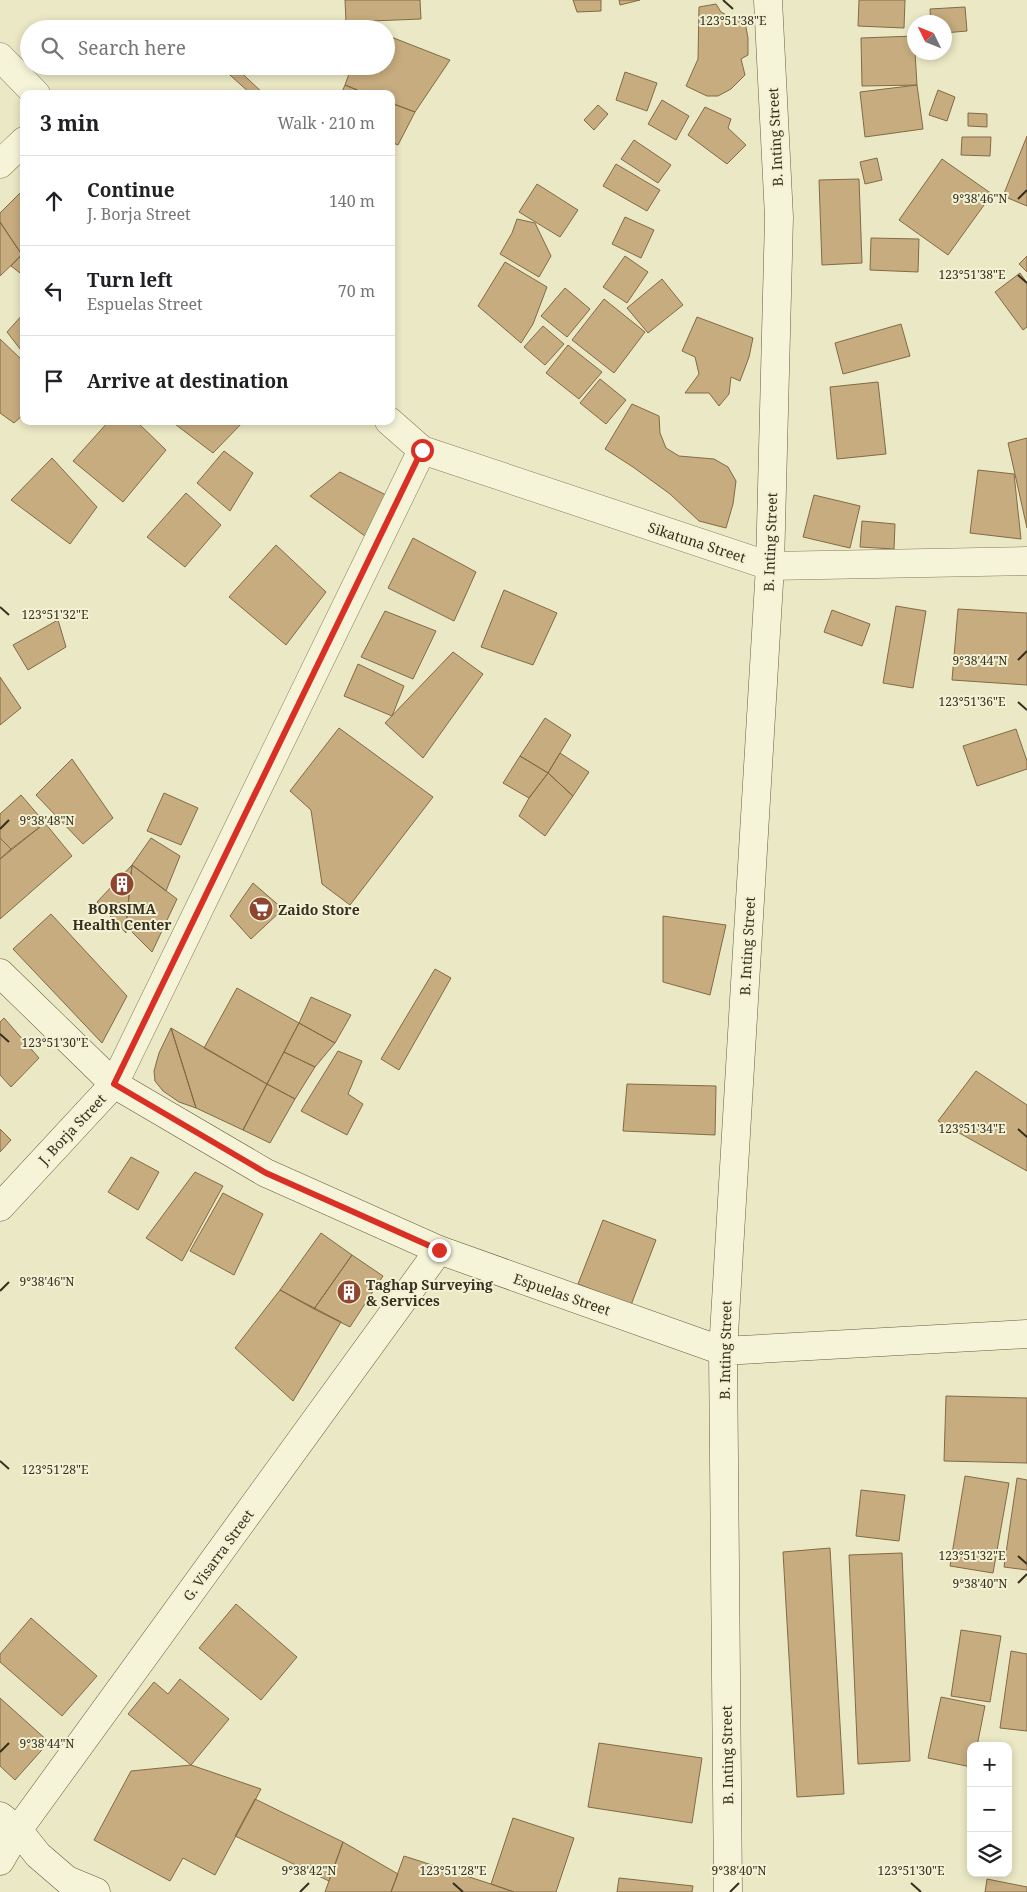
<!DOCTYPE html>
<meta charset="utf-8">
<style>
body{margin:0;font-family:"Noto Serif",serif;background:#f6f6f6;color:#202124}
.controls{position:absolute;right:15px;bottom:15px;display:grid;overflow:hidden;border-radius:10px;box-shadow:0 2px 8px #0003}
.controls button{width:45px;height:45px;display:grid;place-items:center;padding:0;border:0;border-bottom:1px solid #e0e0e0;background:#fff;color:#202124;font:25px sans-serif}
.compass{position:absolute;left:907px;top:15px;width:45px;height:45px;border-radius:50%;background:#fff;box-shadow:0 2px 8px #0003;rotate:313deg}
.stop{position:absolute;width:15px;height:15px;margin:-11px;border:4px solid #d93025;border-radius:50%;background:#fff}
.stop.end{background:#d93025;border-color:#fff;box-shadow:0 1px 5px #0008}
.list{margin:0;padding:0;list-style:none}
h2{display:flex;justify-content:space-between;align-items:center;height:65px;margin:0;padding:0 20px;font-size:21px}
h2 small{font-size:16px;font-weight:400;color:#757577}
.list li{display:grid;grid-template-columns:32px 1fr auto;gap:15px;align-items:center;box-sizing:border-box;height:90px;padding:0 20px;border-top:1px solid #e0e0e0}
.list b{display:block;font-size:19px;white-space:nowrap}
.list p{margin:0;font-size:16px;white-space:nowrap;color:#757577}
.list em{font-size:16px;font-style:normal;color:#757577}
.icon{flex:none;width:28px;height:28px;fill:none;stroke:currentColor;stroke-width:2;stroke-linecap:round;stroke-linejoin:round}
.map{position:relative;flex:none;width:1027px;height:1892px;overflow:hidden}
.search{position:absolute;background:#fff;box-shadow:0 2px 8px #0003;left:20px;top:20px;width:375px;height:55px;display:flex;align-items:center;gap:12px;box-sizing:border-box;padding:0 18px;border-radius:28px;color:#757577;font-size:19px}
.panel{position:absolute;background:#fff;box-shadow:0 2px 8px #0003;left:20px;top:90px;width:375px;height:335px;border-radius:10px}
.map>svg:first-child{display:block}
</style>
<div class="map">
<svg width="1027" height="1892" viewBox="0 0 1027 1892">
<rect width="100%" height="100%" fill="#ebe8c5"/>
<path fill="#c6ac7e" stroke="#826b44" d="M345,0H420L421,19L346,22Z
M573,0H601V11L577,12Z
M619,0H640L620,5Z
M859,0H905L904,28L858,26Z
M716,4L721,12L732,18L745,22L748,38V55L741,59L745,75L731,89L718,96H707L686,86L698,59L699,7Z
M965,7L967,31L944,33V22H931L930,9Z
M356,24L369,29H353Z
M386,35L450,60L415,112L391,103V94H367L345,85L350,71L343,66H386Z
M914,36L917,85L862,86L861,38Z
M220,66H234L264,94H251Z
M625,72L657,83L647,111L616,100Z
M345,85L367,94H341Z
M917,85L923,129L865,137L860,92Z
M938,90L955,97L947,121L929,115Z
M662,100L689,116L676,140L648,124Z
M391,103L415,112L398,145L391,142Z
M598,105L608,114L594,130L584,120Z
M705,107L731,119L728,128L746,145L727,164L688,135Z
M968,113L987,114V127L968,126Z
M1027,136V206L1003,196Z
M962,137H991L990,156L961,155Z
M634,140L671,165L658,183L621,159Z
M877,158L882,180L865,184L860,162Z
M942,159L992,194L948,255L899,220Z
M616,164L660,190L647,211L603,186Z
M859,179L862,263L822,265L819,180Z
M537,184L578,210L560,237L519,212Z
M24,189V253L22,255L0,222V213Z
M625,217L654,230L641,258L612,244Z
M517,219L535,223L551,256L539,277L500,254L512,233Z
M0,222L22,255L0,276Z
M871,238L919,239L918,272L870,270Z
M24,252V276L11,266Z
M625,256L648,272L627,303L603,287Z
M1027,256V272L1019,264Z
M505,262L547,287L533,324L521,343L478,306Z
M1020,273L1027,283V327L1023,330L995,292Z
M662,279L683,305L648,333L627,308Z
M565,288L590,309L567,337L541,316Z
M604,299L645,332L614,373L572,340Z
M24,313V354L7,332Z
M697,317L753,338L749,357L740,381L731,377L729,394L719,406L709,393H685L699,374L695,357L682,351Z
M901,324L910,356L843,374L835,343Z
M543,326L564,344L545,365L524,347Z
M0,339L24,362V414L14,423L0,413Z
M568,345L602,372L579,399L546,373Z
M600,379L626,400L606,424L580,403Z
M878,382L886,454L837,459L830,387Z
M632,404L659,416L660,433L666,448L679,456L714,459L728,467L736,481L733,504L726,528L699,521L670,494L633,467L605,449Z
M109,421H136L166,450L123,502L73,461Z
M171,421H244L213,453Z
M1027,438V528L1008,443Z
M224,451L253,473L230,511L197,483Z
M52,458L97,507L70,544L11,500Z
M978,470L1014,474L1021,539L970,533Z
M340,472L390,497L369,539L310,496Z
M186,493L221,525L185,567L147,537Z
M814,495L860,506L850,548L803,537Z
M862,521L895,524L894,549L860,547Z
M413,538L476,572L454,621L388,588Z
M276,545L326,592L286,645L229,597Z
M504,590L557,613L533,665L481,647Z
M896,606L926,611L913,688L883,683Z
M958,609L1027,613V685L952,680Z
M832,610L870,624L862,646L824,632Z
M385,611L436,631L413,679L361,657Z
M58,620L66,647L28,670L13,645Z
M453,652L483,674L423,758L385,723Z
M358,664L404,686L392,716L344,696Z
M0,677L21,708L0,725Z
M545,718L571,735L548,773L520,756Z
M339,728L433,797L350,905L322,884L311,810L290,791Z
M1016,729L1027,761V769L977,786L963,746Z
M560,753L589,772L573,796L548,773Z
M520,756L548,773L529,798L503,783Z
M72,759L113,818L83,844L36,795Z
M548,773L573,796L545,836L519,816L529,798Z
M164,793L198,808L181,845L147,831Z
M21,795L45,823L11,849L0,838V814Z
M45,823L72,856L0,919V859Z
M0,838L11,849L0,859Z
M151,838L180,856L166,891L132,865Z
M132,865L126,926V933L97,902Z
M132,865L177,899L152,952L126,926Z
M253,883L283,909L251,939L230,916Z
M51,914L127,996L102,1043L13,949Z
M663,916L726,925L710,995L663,982Z
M435,969L451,978L399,1070L381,1059Z
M237,988L299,1023L267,1084L204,1048Z
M311,997L351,1015L335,1043L299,1023Z
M4,1018L39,1058L11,1087L0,1075V1022Z
M299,1023L335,1043L315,1067L284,1052Z
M171,1028L267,1084L243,1130L196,1108Z
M171,1028L196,1108L179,1102L163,1091L155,1081L154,1071L159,1053Z
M338,1051L362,1061L348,1094L363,1104L347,1135L301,1111Z
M284,1052L315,1067L295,1099L267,1084Z
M976,1071L1027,1105V1171L938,1121Z
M267,1084L295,1099L270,1143L243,1130Z
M627,1084L716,1086L715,1135L623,1131Z
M0,1129L11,1140L0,1152Z
M131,1157L159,1172L138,1210L108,1192Z
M195,1172L223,1186L182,1261L146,1238Z
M223,1193L263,1214L234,1275L190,1251Z
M603,1220L656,1240L631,1305L578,1284Z
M321,1233L352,1255L314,1309L280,1290Z
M352,1255L383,1276L350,1327L314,1309Z
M280,1290L341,1322L293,1401L235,1348Z
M946,1396L1027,1398V1463L944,1461Z
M965,1476L1009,1483L993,1573L950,1566Z
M1017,1478L1027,1480V1570L1004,1567Z
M861,1490L905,1495L899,1541L856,1536Z
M830,1548L844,1794L797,1797L783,1552Z
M902,1553L910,1761L858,1764L849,1555Z
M236,1604L297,1657L261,1700L199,1648Z
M31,1618L97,1676L62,1716L0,1662V1654Z
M961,1630L1001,1636L990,1702L951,1696Z
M1011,1651L1027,1654V1731L1000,1728Z
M180,1679L229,1719L191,1765L128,1714L154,1682L168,1694Z
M941,1697L985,1706L977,1746H971V1767L928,1758Z
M0,1698L49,1742L15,1780L0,1766Z
M599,1743L702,1758L692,1823L588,1807Z
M191,1765L261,1789L215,1875L183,1858L170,1881L94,1840L131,1771Z
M255,1799L343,1842L329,1881L235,1836Z
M513,1818L574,1838L556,1892H514L491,1884Z
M343,1842L398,1874L391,1892H325Z
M404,1856L491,1884L514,1892H391Z
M619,1878L693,1886L692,1892H617Z
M987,1879L1027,1887V1892H985Z"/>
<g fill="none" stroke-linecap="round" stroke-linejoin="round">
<defs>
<path id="street" d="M0,57L36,94
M0,164L24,141
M389,421L422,450L770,566L1027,561
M114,1084L422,450"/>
<path id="secondary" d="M0,973L114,1084L266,1173L439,1250L723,1351L1027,1334
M0,1207L114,1084
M0,1816L18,1830L38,1855L67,1880L96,1892
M0,1861L18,1830L439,1250
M728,1892L723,1351L770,566L779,217L768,0"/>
</defs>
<use href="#street" stroke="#847b5d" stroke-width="29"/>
<use href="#secondary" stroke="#665c40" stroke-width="29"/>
<use href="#street" stroke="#f6f4d8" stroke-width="28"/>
<use href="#secondary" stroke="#f6f4d8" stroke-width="28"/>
</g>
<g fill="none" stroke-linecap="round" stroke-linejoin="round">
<path stroke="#d93025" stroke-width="6" d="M422,450L114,1084L266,1173L439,1250"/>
</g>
<path fill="none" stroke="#362f1f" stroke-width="2" d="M723,0L733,9M1018,199L1027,190M1018,275L1027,283M0,607L9,615M1018,660L1027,651M1018,702L1027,710M0,829L9,820M0,1034L9,1042M1018,1129L1027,1137M0,1291L9,1282M0,1461L9,1469M1018,1556L1027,1564M1018,1583L1027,1574M0,1752L9,1743M453,1883L463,1892M911,1883L921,1892M300,1892L309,1883M730,1892L739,1883"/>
<defs>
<symbol id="building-disc" viewBox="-11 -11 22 22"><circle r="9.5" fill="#8f4631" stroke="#f3f1d4"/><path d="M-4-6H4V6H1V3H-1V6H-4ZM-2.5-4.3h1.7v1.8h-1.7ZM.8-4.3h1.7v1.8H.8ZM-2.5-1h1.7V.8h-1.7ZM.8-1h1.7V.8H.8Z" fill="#fff"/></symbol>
<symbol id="supermarket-disc" viewBox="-11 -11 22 22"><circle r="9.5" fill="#8f4631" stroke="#f3f1d4"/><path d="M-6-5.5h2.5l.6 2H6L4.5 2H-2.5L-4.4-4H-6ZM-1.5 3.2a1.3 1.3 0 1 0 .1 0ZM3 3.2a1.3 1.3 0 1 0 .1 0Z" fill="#fff"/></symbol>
</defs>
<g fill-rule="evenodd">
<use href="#building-disc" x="108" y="870" width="28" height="28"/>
<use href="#supermarket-disc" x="247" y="895" width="28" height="28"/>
<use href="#building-disc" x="335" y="1278" width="28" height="28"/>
</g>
<g text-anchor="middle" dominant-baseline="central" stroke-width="4" stroke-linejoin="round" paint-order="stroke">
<g font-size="14" fill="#362f1f" stroke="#f3f1d4">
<text transform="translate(775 137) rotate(-93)">B. Inting Street</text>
<text transform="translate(697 542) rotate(18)">Sikatuna Street</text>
<text transform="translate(770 542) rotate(-88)">B. Inting Street</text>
<text transform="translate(747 946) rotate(-87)">B. Inting Street</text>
<text transform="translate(72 1129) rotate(-47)">J. Borja Street</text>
<text transform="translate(562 1294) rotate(19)">Espuelas Street</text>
<text transform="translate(725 1350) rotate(-89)">B. Inting Street</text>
<text transform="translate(218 1555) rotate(-54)">G. Visarra Street</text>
<text transform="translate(727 1755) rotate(-91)">B. Inting Street</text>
</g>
<g font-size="14" font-weight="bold" fill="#362f1f" stroke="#f3f1d4" text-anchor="start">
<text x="122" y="908" text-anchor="middle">BORSIMA<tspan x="122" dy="16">Health Center</tspan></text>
<text x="278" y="909">Zaido Store</text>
<text x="366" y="1284">Taghap Surveying<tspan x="366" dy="16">&amp; Services</tspan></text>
</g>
</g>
<g font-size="12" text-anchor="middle" fill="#362f1f" stroke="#f3f1d4" stroke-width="4" stroke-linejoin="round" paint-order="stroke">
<text x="733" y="25">123°51'38"E</text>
<text x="980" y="203">9°38'46"N</text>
<text x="972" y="279">123°51'38"E</text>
<text x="55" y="619">123°51'32"E</text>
<text x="980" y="665">9°38'44"N</text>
<text x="972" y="706">123°51'36"E</text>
<text x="47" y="825">9°38'48"N</text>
<text x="55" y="1047">123°51'30"E</text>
<text x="972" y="1133">123°51'34"E</text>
<text x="47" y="1286">9°38'46"N</text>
<text x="55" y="1474">123°51'28"E</text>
<text x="972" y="1560">123°51'32"E</text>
<text x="980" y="1588">9°38'40"N</text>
<text x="47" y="1748">9°38'44"N</text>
<text x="309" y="1875">9°38'42"N</text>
<text x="739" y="1875">9°38'40"N</text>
<text x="453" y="1875">123°51'28"E</text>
<text x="911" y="1875">123°51'30"E</text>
</g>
</svg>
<div class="controls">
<button>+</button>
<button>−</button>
<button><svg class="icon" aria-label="layers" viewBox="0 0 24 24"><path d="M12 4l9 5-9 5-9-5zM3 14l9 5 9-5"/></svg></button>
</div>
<svg class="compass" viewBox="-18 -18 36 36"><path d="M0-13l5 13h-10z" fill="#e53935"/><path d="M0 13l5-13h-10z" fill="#757577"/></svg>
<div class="stop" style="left:422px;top:450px"></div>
<div class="stop end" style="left:439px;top:1250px"></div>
<div class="search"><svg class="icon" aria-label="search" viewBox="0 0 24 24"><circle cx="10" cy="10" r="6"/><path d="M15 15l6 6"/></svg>Search here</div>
<section class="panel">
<h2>3 min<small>Walk · 210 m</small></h2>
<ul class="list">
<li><svg class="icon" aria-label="ahead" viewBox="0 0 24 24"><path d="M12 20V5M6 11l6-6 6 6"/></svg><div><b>Continue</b><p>J. Borja Street</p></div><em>140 m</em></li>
<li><svg class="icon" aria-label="left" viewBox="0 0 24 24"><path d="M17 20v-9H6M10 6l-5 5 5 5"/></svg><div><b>Turn left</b><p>Espuelas Street</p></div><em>70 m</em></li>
<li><svg class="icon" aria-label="arrive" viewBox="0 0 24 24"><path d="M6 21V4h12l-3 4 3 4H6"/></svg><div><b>Arrive at destination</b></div></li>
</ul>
</section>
</div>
